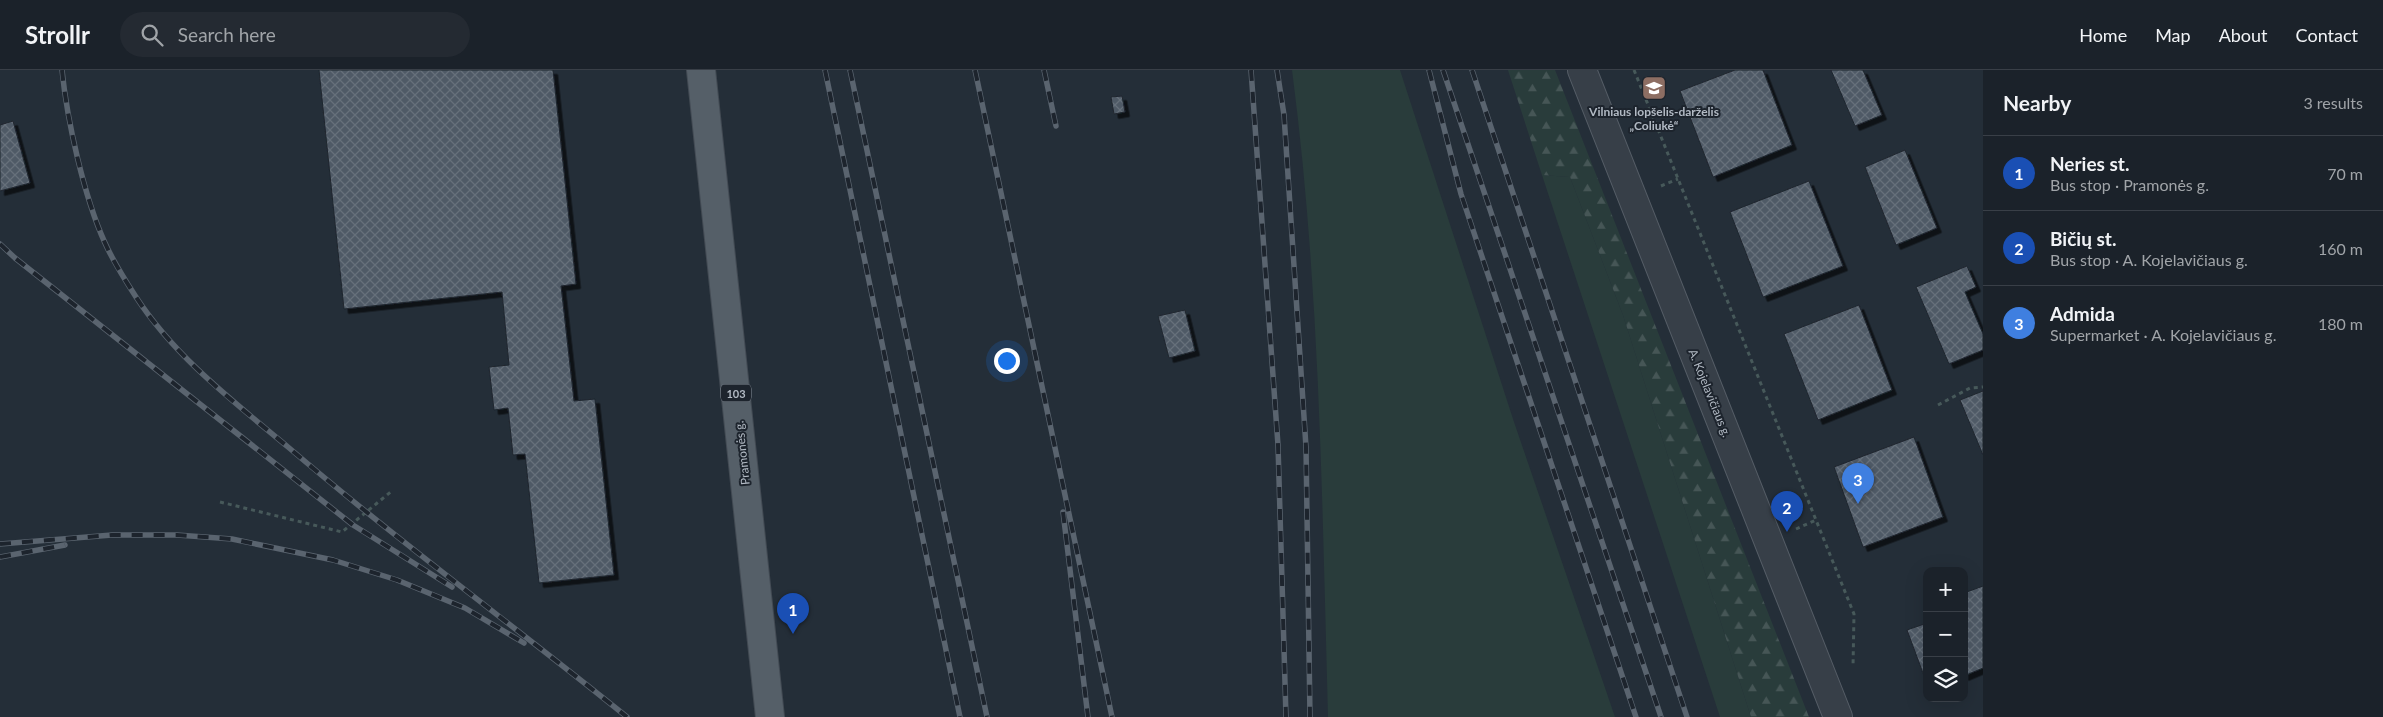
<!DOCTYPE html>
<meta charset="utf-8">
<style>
body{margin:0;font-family:Lato,sans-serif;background:#242a32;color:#f1f3f6}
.controls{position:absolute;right:15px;bottom:15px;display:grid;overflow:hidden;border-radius:10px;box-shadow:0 5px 20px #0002}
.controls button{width:45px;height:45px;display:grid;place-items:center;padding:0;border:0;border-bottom:1px solid #393f47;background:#1b222a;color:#f1f3f6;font:25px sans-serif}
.you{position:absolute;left:1006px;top:290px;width:18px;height:18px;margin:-12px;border:4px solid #fff;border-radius:50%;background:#1a73e8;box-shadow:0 0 0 8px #1a73e833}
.badge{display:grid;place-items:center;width:32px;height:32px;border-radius:50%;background:#8bbbb9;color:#fff;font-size:16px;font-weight:700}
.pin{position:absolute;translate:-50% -41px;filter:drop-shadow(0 1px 2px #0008)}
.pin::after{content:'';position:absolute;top:26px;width:18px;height:15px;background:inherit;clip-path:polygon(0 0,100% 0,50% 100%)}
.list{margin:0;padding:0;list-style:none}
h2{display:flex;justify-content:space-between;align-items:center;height:65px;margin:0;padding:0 20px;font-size:21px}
h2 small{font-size:16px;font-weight:400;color:#a0a4a8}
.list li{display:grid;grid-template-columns:32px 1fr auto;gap:15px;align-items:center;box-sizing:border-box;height:75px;padding:0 20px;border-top:1px solid #393f47}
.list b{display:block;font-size:19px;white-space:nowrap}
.list p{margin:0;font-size:16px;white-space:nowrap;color:#a0a4a8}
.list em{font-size:16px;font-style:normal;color:#a0a4a8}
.icon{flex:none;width:28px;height:28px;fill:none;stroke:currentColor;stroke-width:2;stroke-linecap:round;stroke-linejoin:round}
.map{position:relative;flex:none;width:1983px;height:647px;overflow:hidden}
header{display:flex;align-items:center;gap:30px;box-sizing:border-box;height:70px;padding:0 25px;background:#1b222a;border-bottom:1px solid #393f47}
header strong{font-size:24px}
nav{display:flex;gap:28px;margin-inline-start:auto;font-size:18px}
.search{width:350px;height:45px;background:#242a32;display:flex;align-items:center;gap:12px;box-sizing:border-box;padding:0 18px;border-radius:28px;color:#a0a4a8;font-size:19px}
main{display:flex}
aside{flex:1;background:#1b222a}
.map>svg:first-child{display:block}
</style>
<header>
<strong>Strollr</strong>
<div class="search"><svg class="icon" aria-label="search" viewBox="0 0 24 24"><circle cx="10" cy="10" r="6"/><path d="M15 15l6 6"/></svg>Search here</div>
<nav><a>Home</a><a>Map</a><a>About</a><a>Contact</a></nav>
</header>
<main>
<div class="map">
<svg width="1983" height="647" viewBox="0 0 1983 647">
<defs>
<pattern id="forest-firs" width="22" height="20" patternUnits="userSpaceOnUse" patternTransform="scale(1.25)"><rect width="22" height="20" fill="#293c3b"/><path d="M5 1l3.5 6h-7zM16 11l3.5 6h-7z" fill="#465656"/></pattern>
<pattern id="building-cross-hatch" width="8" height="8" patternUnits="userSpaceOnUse" patternTransform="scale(1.25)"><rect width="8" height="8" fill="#4f5a66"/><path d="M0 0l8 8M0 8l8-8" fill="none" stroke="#66707a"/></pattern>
<filter id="shadow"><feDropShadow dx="4.5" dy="4.5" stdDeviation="0" flood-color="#0009"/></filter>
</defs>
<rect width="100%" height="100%" fill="#242e38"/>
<path fill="#293c3b" d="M1292,0H1400L1514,352L1615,647H1328C1322,431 1320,214 1292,0Z
M1542,105L1570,107L1623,245L1751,647H1720Z"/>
<path fill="url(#forest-firs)" d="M1508,0H1555L1809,647H1751L1623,245L1570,107L1542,105Z"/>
<path fill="url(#building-cross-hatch)" stroke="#1f262f" filter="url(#shadow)" d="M319,0H553L576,214L561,216L574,331L595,329L614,505L539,513L525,384L513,385L508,338L494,340L489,297L509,295L502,222L344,239Z
M1735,0H1763L1792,75L1713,107L1680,21Z
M1831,0H1863L1882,45L1855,56Z
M1122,26L1125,42L1114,44L1111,27Z
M13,51L30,113L0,121V55Z
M1905,80L1937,158L1896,175L1865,97Z
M1809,111L1843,196L1763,227L1730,142Z
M1967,196L1976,217L1965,222L1983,264V280L1949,294L1916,217Z
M1859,235L1892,320L1818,350L1784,264Z
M1185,240L1195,281L1169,288L1158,246Z
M1983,321V385L1960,330Z
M1914,367L1943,447L1863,477L1834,397Z
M1983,516V598L1964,606V539L1966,538L1964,523Z
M1927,553V614L1907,560Z"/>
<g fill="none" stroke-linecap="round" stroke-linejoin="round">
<defs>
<path id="minor" d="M1582,0L1838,647"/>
<path id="primary" d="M701,0L770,647"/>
</defs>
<use href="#minor" stroke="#555d66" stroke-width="30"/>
<use href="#primary" stroke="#434b54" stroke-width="30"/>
<path stroke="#47595a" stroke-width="3" stroke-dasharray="4 4" stroke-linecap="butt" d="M1634,0L1854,544L1853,597
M1661,116L1678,109
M1938,335L1970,318L1983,317
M220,432L342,462L393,420
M1796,459L1816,450"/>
<use href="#minor" stroke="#373f48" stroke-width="28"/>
<use href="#primary" stroke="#555f68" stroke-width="28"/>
<defs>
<path id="rail" d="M62,0C67,50 84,127 105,173C113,191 125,210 136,227C175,287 234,332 288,377C398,471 514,556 627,647
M825,0L960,647
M850,0L987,647
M975,0L1112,647
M1044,0L1056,56
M1251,0L1278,375L1286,647
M1277,0L1284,45L1306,377L1310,647
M1429,0L1461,124L1636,647
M1443,0L1661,647
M1472,0L1687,647
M0,174L15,188L353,455L452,517
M1063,442L1088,647
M0,474L112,465H177L232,469L333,490L397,510L465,538L524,573
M0,487L65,475"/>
</defs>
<use href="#rail" stroke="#5a646f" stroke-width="5.5"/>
<use href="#rail" stroke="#1d242d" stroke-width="4" stroke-dasharray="11" stroke-linecap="butt"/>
</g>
<defs>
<symbol id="school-square" viewBox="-11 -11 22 22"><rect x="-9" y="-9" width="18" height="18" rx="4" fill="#8d6e63" stroke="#1d242d"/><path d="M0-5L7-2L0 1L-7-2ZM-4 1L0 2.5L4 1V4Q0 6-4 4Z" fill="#fff"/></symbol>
</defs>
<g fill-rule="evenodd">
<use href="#school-square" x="1640" y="4" width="28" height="28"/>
</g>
<g text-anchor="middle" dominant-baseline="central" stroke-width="4" stroke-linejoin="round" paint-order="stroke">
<rect fill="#1d242d" stroke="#858d97" stroke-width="1" x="721" y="314.5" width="30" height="17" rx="4"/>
<g font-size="11" font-weight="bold" fill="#b2bac4">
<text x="736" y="323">103</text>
</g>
<g font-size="12" font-weight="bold" fill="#b2bac4" stroke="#1d242d">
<text x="1654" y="41">Vilniaus lopšelis-darželis<tspan x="1654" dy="14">„Coliukė“</tspan></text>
</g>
<g font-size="12" fill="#b2bac4" stroke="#1d242d">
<text transform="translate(1710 323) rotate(68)">A. Kojelavičiaus g.</text>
<text transform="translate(742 383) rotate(-96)">Pramonės g.</text>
</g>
</g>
</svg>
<div class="controls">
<button>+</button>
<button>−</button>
<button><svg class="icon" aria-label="layers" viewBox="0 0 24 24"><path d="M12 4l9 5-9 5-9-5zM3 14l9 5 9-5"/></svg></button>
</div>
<div class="you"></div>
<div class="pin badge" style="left:793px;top:564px;background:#1a4fb4">1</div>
<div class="pin badge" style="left:1787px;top:462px;background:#1a4fb4">2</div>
<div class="pin badge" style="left:1858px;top:434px;background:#3f7fe0">3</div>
</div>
<aside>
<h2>Nearby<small>3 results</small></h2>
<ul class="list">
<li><span class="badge" style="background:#1a4fb4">1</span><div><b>Neries st.</b><p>Bus stop · Pramonės g.</p></div><em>70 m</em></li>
<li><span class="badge" style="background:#1a4fb4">2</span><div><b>Bičių st.</b><p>Bus stop · A. Kojelavičiaus g.</p></div><em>160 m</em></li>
<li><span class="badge" style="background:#3f7fe0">3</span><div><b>Admida</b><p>Supermarket · A. Kojelavičiaus g.</p></div><em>180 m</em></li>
</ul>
</aside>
</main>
